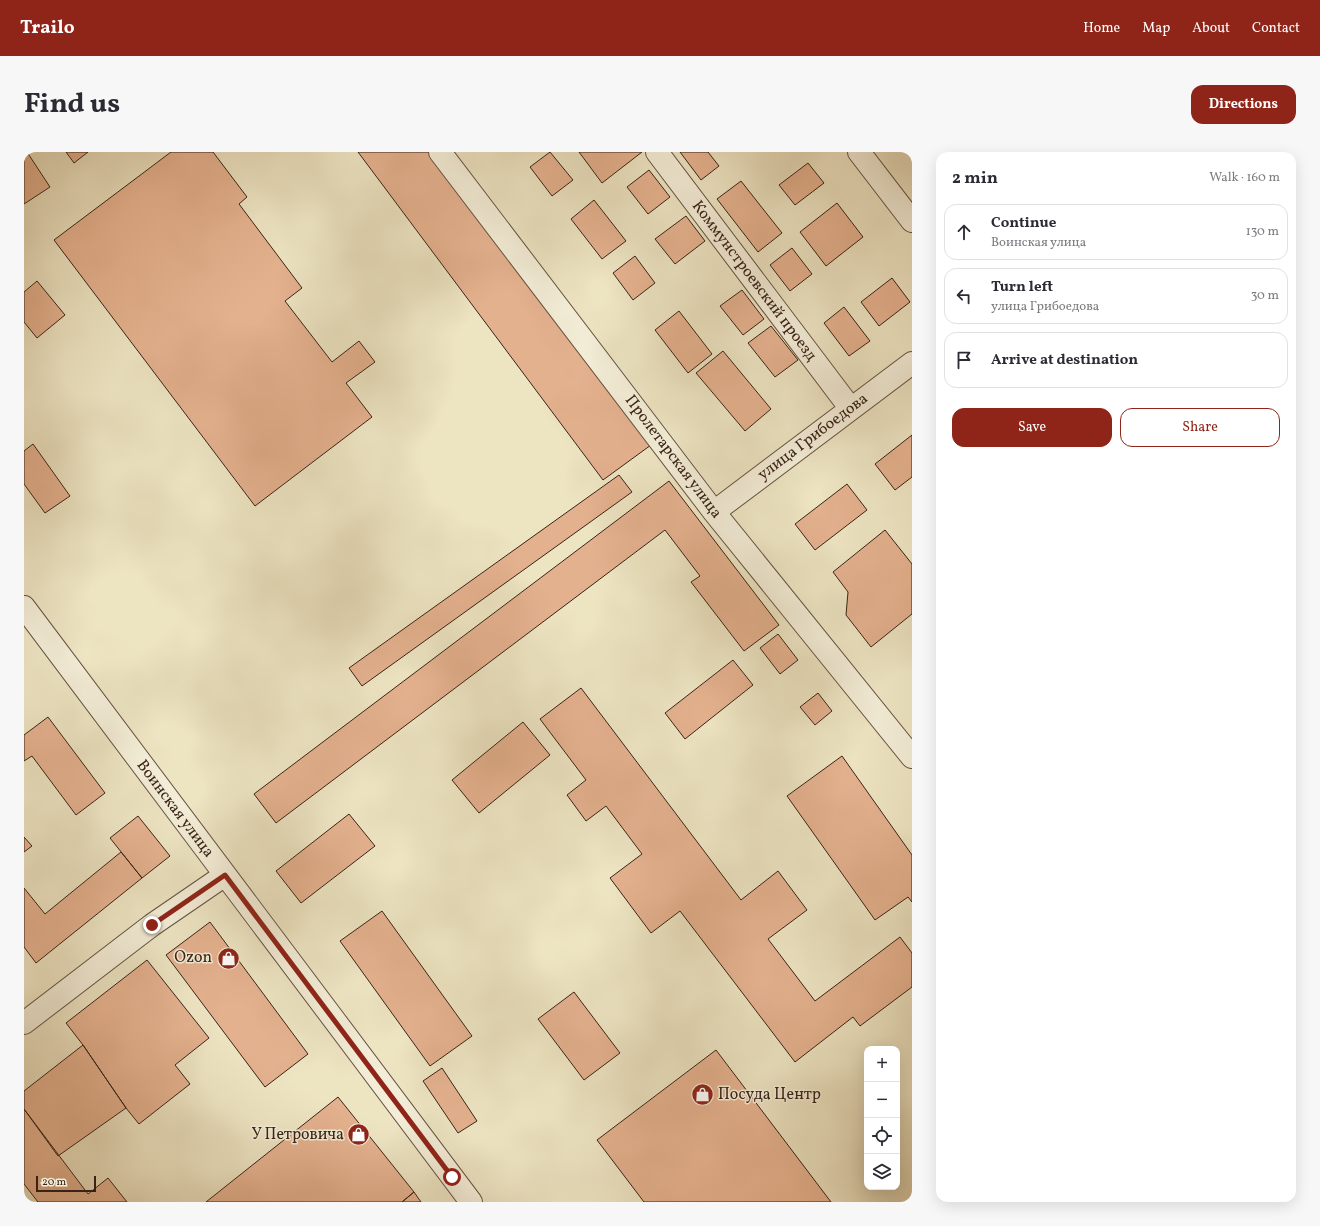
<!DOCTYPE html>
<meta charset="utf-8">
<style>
body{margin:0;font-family:Vollkorn,serif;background:#f7f7f7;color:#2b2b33}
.controls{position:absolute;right:12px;bottom:12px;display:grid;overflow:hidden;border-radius:8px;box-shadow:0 4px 16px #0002}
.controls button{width:36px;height:36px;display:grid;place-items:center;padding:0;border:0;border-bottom:1px solid #e1e1e2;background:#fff;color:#2b2b33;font:20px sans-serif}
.scale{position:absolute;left:12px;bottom:10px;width:60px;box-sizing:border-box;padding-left:4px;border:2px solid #392317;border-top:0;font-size:11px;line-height:14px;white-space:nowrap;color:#392317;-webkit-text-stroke:3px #f3edd7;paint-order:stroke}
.stop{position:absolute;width:12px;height:12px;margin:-9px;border:3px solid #8f2418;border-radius:50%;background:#fff}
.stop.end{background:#8f2418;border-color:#fff;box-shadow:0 1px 4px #0008}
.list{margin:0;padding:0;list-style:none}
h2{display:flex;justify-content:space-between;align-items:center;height:52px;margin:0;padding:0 16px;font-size:17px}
h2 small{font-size:13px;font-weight:400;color:#7c7c81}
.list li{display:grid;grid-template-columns:26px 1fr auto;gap:12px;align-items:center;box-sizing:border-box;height:56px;margin:0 8px 8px;padding:0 8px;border:1px solid #e1e1e2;border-radius:12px}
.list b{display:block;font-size:15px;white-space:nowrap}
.list p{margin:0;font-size:13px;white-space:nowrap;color:#7c7c81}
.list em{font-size:13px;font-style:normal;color:#7c7c81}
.actions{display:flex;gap:8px;padding:12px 16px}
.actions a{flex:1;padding:9px 0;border:1px solid #8f2418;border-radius:12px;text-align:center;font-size:14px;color:#8f2418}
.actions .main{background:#8f2418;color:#fff}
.icon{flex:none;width:22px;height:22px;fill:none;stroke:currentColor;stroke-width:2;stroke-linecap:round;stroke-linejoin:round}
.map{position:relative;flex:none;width:888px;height:1050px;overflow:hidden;border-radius:12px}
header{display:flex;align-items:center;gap:24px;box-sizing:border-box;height:56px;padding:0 20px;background:#8f2418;color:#fff}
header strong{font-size:19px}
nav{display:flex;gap:22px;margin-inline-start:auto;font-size:14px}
.intro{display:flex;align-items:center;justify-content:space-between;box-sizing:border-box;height:96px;padding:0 24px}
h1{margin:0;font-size:28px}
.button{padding:10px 18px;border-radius:12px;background:#8f2418;color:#fff;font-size:14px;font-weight:700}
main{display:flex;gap:24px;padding:0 24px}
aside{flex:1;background:#fff;border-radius:12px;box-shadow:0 4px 16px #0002}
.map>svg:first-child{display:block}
</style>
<header>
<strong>Trailo</strong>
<nav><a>Home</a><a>Map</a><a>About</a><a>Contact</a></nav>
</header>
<div class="intro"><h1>Find us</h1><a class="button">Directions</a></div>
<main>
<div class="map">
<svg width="888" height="1050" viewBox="0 0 888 1050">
<rect width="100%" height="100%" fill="#ede4c2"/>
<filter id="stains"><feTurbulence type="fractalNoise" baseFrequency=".005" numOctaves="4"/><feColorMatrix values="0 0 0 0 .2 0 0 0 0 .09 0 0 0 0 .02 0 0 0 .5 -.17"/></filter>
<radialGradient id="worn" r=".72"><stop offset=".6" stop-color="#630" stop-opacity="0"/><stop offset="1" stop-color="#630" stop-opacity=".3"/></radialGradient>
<path fill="#e4b18e" stroke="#392317" d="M0,0H3L26,35L0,52Z
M42,0H64L50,11Z
M147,0H189L223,45L215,52L278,136L261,149L308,210L335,189L351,210L322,231L348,265L231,354L30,88Z
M334,0H408L627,293L579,328Z
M526,0L549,28L528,44L506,15Z
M555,0H618L578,31Z
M656,0H684L695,14L677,28Z
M784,11L800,31L771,53L755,33Z
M625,18L646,45L624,62L603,35Z
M717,29L758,81L734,100L693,47Z
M570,48L602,89L578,107L547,67Z
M813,51L839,85L802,114L776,80Z
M662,64L681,89L651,112L631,87Z
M768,96L788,122L766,139L746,113Z
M611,104L631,131L609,148L589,121Z
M868,126L886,150L855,174L837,150Z
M13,129L41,163L13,186L0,170V140Z
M718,138L740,167L719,183L696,154Z
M820,155L846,189L825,204L800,171Z
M655,159L688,202L664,221L631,178Z
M747,174L774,208L751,225L724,191Z
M699,199L747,257L721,279L672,221Z
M888,283V325L871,338L851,312Z
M9,292L46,344L21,361L0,332V299Z
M595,323L608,340L338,534L325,516Z
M645,329L755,473L720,499L667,430L676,424L641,378L252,671L230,642Z
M823,332L843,358L791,398L771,372Z
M861,378L888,412V462L847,495L822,463L824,440L809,420Z
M754,482L774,508L756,522L736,496Z
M709,508L729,533L661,587L641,561Z
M557,536L717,748L754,719L783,758L744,787L791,849L876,785L888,801V835L836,874L829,865L771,910L656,759L627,781L586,726L618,702L582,654L562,669L543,643L562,628L516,567Z
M794,541L808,559L791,573L776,555Z
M24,565L81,641L52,663L8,604L0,609V583Z
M499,570L526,603L455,661L428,628Z
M818,604L888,703V750L884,745L851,768L763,644Z
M325,662L351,694L277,751L252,719Z
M114,664L146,704L118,726L86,686Z
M0,685L8,694L0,700Z
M97,700L118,726L12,811L0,795V736L21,762Z
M358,759L448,884L406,914L316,789Z
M186,770L284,902L241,935L142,803Z
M123,808L185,886L151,913L166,932L115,972L102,956L59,893L42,871Z
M550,840L596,901L560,928L514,867Z
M59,893L102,956L34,1004L0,957V939Z
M692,898L807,1050H620L573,988Z
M418,916L453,969L434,981L399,929Z
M314,945L390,1040L378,1050H182Z
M0,957L64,1042L84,1026L103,1050H14L0,1032Z
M390,1040L397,1050H378Z"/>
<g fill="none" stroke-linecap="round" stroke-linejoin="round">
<defs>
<path id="minor" d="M416,0L690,360L888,605
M633,0L827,257
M835,0L888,69
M690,360L888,211
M0,455L447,1050
M0,871L128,773L201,723"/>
</defs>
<use href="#minor" stroke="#665342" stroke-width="24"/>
<use href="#minor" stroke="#f3edd7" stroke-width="22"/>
</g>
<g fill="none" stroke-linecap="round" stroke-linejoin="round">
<path stroke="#8f2418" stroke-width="5" d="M128,773L201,723L428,1025"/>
</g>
<defs>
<symbol id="shop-disc" viewBox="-11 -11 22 22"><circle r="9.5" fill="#8f2418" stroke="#f3edd7"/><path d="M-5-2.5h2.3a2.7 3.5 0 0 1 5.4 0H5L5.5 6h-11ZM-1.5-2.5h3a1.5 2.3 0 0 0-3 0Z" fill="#fff"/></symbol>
</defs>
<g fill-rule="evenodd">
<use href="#shop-disc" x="192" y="794" width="25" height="25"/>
<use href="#shop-disc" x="666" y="930" width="25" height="25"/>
<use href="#shop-disc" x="322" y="970" width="25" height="25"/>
</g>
<g text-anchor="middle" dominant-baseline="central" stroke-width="3" stroke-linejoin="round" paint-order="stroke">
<g font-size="16" fill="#392317" stroke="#f3edd7">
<text transform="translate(730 129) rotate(53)">Коммунстроевский проезд</text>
<text transform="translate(789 285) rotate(-37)">улица Грибоедова</text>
<text transform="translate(649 305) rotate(53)">Пролетарская улица</text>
<text transform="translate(151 657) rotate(53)">Воинская улица</text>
</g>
<g font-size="16" fill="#392317" stroke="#f3edd7" text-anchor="end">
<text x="188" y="806">Ozon</text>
<text x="694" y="943" text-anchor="start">Посуда Центр</text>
<text x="320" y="983">У Петровича</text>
</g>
</g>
<rect width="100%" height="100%" filter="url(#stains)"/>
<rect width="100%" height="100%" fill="url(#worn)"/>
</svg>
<div class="controls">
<button>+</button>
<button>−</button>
<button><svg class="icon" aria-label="locate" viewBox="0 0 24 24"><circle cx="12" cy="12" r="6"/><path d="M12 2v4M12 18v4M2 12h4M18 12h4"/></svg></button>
<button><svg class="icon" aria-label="layers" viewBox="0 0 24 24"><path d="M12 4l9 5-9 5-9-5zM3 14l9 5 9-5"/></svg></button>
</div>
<div class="scale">20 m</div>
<div class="stop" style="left:428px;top:1025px"></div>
<div class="stop end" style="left:128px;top:773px"></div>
</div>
<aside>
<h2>2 min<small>Walk · 160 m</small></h2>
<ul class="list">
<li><svg class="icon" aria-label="ahead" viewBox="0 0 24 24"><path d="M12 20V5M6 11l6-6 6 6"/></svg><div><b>Continue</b><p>Воинская улица</p></div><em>130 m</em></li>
<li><svg class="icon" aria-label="left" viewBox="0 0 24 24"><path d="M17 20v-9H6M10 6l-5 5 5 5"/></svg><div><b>Turn left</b><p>улица Грибоедова</p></div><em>30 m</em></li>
<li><svg class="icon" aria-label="arrive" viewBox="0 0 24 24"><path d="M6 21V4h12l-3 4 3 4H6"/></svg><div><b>Arrive at destination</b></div></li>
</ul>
<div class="actions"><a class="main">Save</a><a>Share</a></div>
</aside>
</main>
